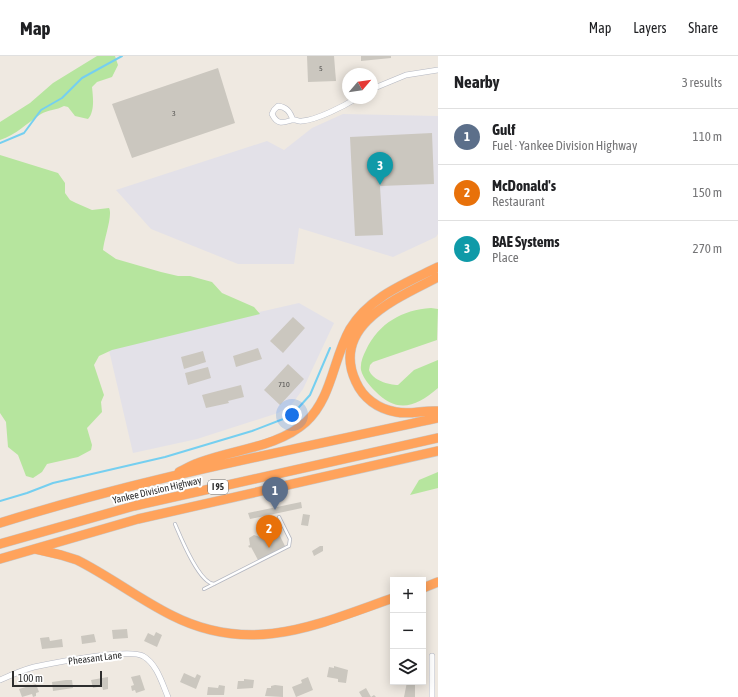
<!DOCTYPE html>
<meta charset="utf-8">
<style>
body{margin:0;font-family:"Asap Condensed",sans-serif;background:#f6f6f6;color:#202124}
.controls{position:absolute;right:12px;bottom:12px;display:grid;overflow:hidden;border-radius:0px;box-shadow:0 2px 10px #0003}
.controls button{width:36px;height:36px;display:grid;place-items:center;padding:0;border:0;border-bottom:1px solid #e0e0e0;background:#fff;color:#202124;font:20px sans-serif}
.compass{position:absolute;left:342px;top:12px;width:36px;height:36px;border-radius:50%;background:#fff;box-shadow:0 2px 10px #0003;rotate:61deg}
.scale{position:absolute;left:12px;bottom:10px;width:90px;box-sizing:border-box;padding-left:4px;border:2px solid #2e2e2e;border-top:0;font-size:11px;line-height:14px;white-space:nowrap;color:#2e2e2e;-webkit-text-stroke:3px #fff;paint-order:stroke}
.you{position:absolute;left:292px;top:359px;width:14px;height:14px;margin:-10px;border:3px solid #fff;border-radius:50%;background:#1a73e8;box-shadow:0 0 0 6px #1a73e833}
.badge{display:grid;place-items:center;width:26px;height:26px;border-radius:50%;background:#4264fb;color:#fff;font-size:13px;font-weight:700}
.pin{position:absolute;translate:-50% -33px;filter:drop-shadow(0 1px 2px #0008)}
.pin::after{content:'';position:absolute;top:21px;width:14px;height:12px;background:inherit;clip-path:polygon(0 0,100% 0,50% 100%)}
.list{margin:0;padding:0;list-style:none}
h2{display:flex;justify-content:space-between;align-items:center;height:52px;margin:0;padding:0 16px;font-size:17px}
h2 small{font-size:13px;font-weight:400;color:#757577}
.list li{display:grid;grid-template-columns:26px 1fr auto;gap:12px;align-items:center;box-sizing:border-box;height:56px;padding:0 16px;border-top:1px solid #e0e0e0}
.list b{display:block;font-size:15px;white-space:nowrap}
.list p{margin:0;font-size:13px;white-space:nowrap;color:#757577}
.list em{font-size:13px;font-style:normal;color:#757577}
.icon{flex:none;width:22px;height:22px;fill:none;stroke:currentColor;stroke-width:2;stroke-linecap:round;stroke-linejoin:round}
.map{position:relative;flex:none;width:438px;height:641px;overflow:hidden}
header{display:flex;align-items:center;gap:24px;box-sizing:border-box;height:56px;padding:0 20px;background:#fff;border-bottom:1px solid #e0e0e0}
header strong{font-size:19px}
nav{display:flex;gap:22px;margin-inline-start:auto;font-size:14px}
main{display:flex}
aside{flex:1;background:#fff}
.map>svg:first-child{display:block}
</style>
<header>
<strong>Map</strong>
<nav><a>Map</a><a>Layers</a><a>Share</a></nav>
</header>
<main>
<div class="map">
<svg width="438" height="641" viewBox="0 0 438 641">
<rect width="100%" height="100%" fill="#efe9e1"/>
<path fill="#e3e1e8" d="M343,58L438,60V178L436,181L393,201L299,172L294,208H238L151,173L116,134L267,85L284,94L312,72Z
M299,247L334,267L303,333L292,348L278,357L197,383L133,397L108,290Z"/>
<path fill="#b6e59e" d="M97,0H115L118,9L112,21L97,26L92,31C93,41 95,55 88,63L75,60L68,51L64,50C57,54 47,54 41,58C27,67 16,79 0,84V66L30,47L53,27Z
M0,99L58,117L65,127V137L70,144L76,147L92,154L109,152C113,159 104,183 103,194L116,203L161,216L178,220H190L212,226L222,237L254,251L260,258L112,294L99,300L94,309L104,339L101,346L102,356L87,372L92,389L91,394L78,401L47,408L42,416L33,422L26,420L18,399L8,391L6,366L0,357Z
M431,252L438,253L437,284L373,306L370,309L369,314C372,324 389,329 398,329L414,314L438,304V332C416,351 397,358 375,335C369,329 363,322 361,314C360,307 363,300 366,294C379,267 402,254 431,252Z
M438,416V432L410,439L419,424Z"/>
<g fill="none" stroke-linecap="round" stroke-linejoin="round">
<path stroke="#75cff0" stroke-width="2" d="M0,87L24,77L41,54L62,42L82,22L122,0
M0,445L27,437L53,427L165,401L252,375L291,360L310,339L330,292"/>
</g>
<path fill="#cbc7bf" d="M307,0H334L336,25L308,26Z
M361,0H391V2L361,5Z
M218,12L235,67L132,102L112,48Z
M432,77L434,128L380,130L383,179L355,180L350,81Z
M293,261L305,272L283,297L270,285Z
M258,292L262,303L236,311L233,300Z
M203,295L206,306L184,313L181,301Z
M288,308L304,323L280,349L264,334Z
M208,311L211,322L188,329L185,317Z
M241,329L244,341L228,345L229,347L206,352L202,339Z
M301,446L302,452L250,463L248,457Z
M303,458L310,459L308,470L301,469Z
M276,471L281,477L279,478L285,490L258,504L251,491L250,492L248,490L250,489L249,482L254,479L260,481L257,476L263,472L266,478L269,476L268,474Z
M320,490H323V495L314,500L312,495Z
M127,573L128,582L113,583L112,574Z
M156,576L162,579L157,591L144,585L148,577L154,580Z
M94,578L96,586L82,588L81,580Z
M49,581L50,585L62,583L63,591L42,593L40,582Z
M334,610L348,614L346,627L338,626V623L327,621L329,611L334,612Z
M184,617L195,622L197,618L201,620L196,633L180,626Z
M140,619L145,634L136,637L135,634L132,635L131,630L134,629L131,621Z
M108,621V633L103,634L102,630L93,632L91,624Z
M308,621L313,634L296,641L292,631L302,627L301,624Z
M244,623L254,624L253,632L237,633L238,625H244Z
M66,624H72L73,632L53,635L52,626Z
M407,626H415V641H404Z
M36,628L39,636L36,637V640L33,641L32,638L22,641L19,633Z
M219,629L225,630L224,639H207L208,631L218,632Z
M275,629L283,630V641L265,640L267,632H271V630Z
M366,632L371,641L374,639L376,641H362L359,636Z"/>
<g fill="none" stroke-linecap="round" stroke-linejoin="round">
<defs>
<path id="service" d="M175,468C181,482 199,527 214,528
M204,533L289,490L290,483L279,461"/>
<path id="minor" d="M372,33L406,19L438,14
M293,64C290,56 287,51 278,50L274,54L272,58C277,69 283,67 292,64C296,63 299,66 302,65C317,64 344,50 357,42
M0,624C11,619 23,614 34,611C53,607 128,592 143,600C157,608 162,627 168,641
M432,641V600"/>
<path id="motorway" d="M438,221C400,241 329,269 356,326C363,342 378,353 396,356C410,359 423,354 438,355
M179,416C185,413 192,409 198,407C233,393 277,392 306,366C332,342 333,303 350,273C369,241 406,227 438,211
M0,467C143,422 292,394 438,362
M0,488L134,450L438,382
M35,493L61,499L77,504C109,520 139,543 171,559C251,600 316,569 393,542
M0,503L138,463L438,395
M423,532L438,526"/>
</defs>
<use href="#service" stroke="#b4b7c1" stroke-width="4"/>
<use href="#minor" stroke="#b4b7c1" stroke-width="6"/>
<use href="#motorway" stroke="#c9c9c9" stroke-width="10"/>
<use href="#service" stroke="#fff" stroke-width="2.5"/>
<use href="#minor" stroke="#fff" stroke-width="5"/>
<use href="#motorway" stroke="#ffa35c" stroke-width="9"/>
</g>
<g text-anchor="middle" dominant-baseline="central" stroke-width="4" stroke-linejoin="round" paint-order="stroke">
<g font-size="8" fill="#555452">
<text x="321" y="12">5</text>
<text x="174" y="57">3</text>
<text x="284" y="328">710</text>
</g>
<rect fill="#fff" stroke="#6d6d6d" stroke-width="1" x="208" y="424" width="20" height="14" rx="3"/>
<g font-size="9" font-weight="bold" fill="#2e2e2e">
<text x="218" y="431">I 95</text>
</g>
<g font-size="10" fill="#2e2e2e" stroke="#fff">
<text transform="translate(157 434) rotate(-13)">Yankee Division Highway</text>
<text transform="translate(95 602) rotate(-7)">Pheasant Lane</text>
</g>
</g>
</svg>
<div class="controls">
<button>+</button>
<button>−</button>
<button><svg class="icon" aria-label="layers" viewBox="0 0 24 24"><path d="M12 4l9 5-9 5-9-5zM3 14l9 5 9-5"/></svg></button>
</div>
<svg class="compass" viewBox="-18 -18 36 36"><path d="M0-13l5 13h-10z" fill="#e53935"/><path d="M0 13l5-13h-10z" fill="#757577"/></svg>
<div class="scale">100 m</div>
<div class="you"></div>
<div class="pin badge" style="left:275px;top:454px;background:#5c6f8a">1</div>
<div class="pin badge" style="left:269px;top:492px;background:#e8710a">2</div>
<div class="pin badge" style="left:380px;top:129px;background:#0f9aa8">3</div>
</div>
<aside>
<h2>Nearby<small>3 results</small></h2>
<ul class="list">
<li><span class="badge" style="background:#5c6f8a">1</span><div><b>Gulf</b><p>Fuel · Yankee Division Highway</p></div><em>110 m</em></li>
<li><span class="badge" style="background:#e8710a">2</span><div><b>McDonald's</b><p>Restaurant</p></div><em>150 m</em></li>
<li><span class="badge" style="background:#0f9aa8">3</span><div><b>BAE Systems</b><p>Place</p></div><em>270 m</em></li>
</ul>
</aside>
</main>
